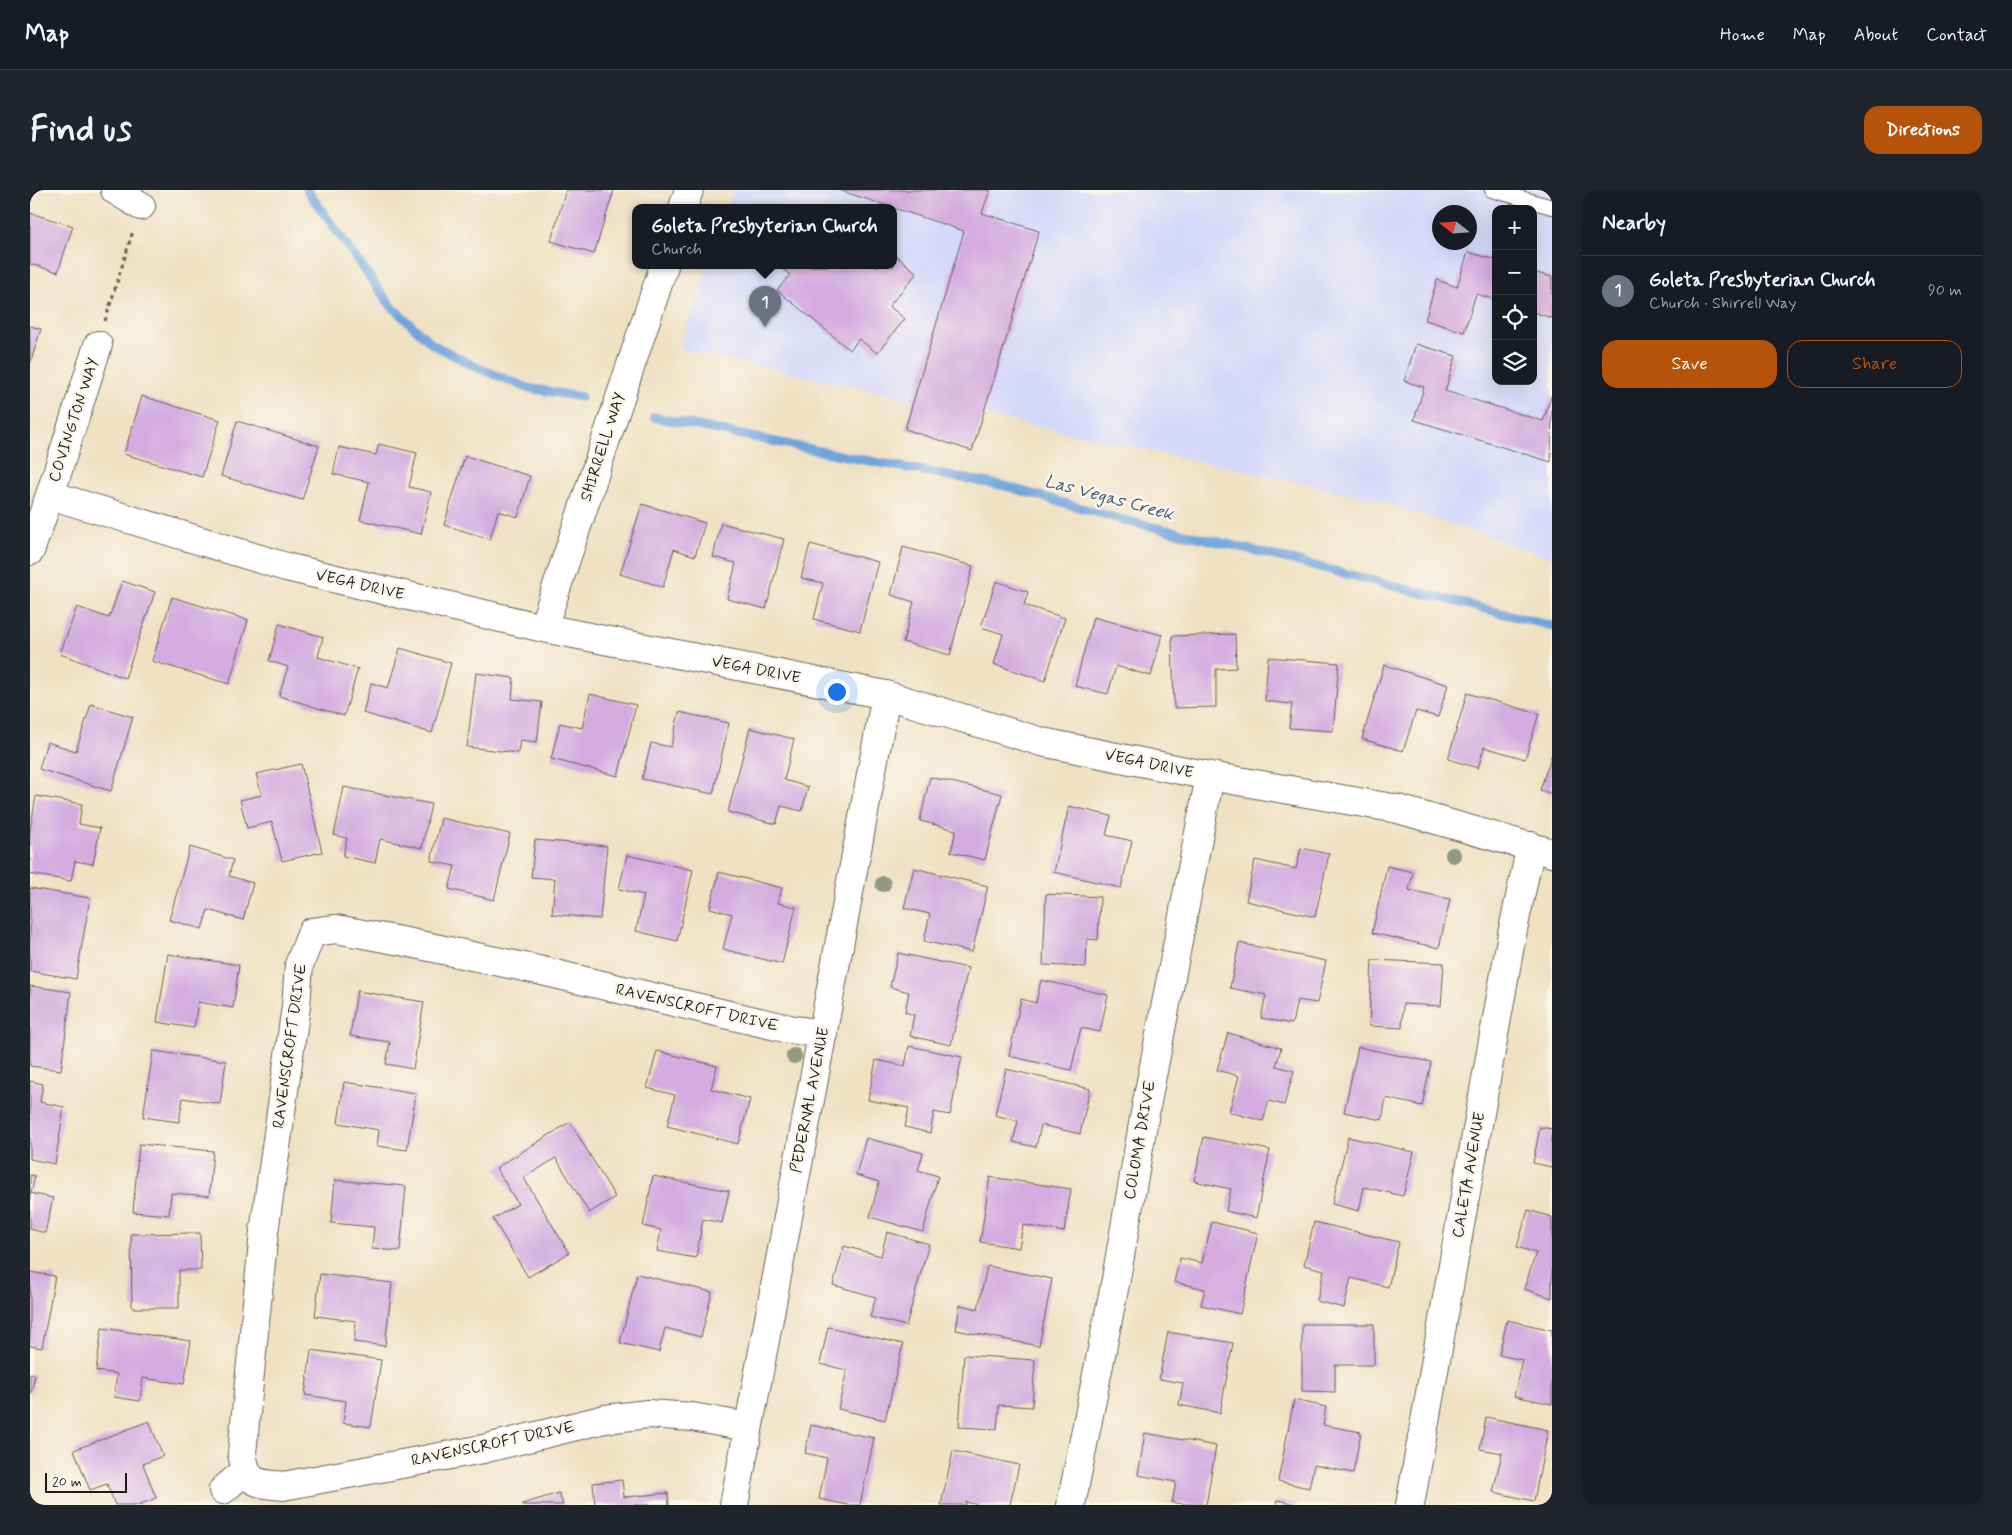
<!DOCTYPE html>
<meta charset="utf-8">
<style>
body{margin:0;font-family:Mynerve,sans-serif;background:#20242c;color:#f1f3f6}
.controls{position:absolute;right:15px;top:15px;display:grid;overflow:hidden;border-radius:10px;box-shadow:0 5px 20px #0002}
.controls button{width:45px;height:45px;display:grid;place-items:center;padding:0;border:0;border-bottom:1px solid #363941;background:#171b24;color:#f1f3f6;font:25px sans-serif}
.compass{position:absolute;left:1402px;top:15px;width:45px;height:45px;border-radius:50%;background:#171b24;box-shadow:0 5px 20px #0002;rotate:287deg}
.scale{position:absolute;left:15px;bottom:12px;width:82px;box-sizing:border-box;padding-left:5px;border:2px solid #1c1c1c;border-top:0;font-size:14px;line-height:18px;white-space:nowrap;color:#1c1c1c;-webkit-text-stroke:4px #fbf7ec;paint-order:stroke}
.you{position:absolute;left:806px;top:501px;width:18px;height:18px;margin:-12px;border:4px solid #fff;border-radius:50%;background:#1a73e8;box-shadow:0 0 0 8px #1a73e833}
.badge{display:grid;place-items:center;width:32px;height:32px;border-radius:50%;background:#b45309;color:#fff;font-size:16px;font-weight:700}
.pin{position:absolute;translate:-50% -41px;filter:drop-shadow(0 1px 2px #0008)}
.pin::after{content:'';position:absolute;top:26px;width:18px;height:15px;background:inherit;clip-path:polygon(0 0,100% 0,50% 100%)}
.popup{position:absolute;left:602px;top:14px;width:265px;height:65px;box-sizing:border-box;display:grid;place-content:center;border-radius:10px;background:#171b24;filter:drop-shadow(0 1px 4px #0005);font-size:16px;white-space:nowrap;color:#9ea1a6}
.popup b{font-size:19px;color:#f1f3f6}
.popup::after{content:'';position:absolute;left:50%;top:100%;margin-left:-10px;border:10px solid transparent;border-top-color:#171b24}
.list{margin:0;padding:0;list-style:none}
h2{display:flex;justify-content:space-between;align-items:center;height:65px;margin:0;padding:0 20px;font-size:21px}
h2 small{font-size:16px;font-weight:400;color:#9ea1a6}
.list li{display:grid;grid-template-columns:32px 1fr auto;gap:15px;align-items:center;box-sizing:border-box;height:70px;padding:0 20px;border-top:1px solid #363941}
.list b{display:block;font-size:19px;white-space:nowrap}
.list p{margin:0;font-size:16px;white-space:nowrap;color:#9ea1a6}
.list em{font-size:16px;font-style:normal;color:#9ea1a6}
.actions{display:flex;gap:10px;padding:15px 20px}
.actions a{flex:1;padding:11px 0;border:1px solid #b45309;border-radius:15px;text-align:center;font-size:18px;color:#b45309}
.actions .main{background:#b45309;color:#fff}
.icon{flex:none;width:28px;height:28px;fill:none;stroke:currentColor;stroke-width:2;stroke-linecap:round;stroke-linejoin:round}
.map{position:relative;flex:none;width:1522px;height:1315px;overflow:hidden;border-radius:15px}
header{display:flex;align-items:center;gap:30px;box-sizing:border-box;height:70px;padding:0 25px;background:#171b24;border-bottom:1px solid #363941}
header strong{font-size:24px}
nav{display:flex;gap:28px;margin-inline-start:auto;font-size:18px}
.intro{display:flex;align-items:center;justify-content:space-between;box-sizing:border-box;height:120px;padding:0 30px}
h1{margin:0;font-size:35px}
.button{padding:12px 22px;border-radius:15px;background:#b45309;color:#fff;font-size:18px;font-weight:700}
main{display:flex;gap:30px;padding:0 30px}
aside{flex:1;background:#171b24;border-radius:15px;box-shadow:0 5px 20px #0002}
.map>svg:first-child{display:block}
</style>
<header>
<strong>Map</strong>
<nav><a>Home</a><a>Map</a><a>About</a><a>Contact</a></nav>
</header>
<div class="intro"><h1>Find us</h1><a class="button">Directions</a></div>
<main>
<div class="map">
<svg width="1522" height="1315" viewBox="0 0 1522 1315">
<rect width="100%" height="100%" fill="#fbf7ec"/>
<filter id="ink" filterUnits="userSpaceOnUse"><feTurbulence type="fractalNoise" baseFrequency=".02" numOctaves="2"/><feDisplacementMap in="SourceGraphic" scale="10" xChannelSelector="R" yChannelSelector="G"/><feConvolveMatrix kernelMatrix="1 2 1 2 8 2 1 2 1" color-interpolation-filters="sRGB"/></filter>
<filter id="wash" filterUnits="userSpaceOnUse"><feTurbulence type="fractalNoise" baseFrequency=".0096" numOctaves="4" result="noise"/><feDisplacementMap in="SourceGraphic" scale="20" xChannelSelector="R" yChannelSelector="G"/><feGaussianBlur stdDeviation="1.12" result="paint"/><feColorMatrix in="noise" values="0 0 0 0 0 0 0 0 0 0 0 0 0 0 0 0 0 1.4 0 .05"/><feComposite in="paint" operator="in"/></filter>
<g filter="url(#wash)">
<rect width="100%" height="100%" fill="#efe1c2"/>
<path fill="#d5d8f9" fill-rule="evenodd" d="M704,0H1522V368L1340,308L649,159L677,76H864V18H697ZM1466,19H1503V191H1466ZM1410,22H1440V52H1410Z"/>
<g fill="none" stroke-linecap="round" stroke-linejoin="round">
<path stroke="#70a4dc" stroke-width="9" d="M277,0L360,115L402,154L446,177L498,198L551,207
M624,227L834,270L975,296L1093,330L1202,355L1522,436"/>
</g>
<g id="blocks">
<path fill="#d4acdf" d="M536,0H584L564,64L521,51Z
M809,0H960L952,23L1009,41L942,261L875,239L934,41Z
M0,23L43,36L28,82L0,74Z
M1438,62L1466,70V110L1446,104L1434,142L1395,130L1407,90L1427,97Z
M864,64L887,83L859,116L875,129L847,163L829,149L820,160L747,100L760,85L749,76H864Z
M1503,82L1522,87V128L1503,122Z
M0,136L11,139L0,174Z
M1386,154L1426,166L1415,201L1513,231L1522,204L1521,272L1384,230L1394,197L1374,191Z
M112,206L190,230L172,287L94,264Z
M207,231L289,256L272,310L191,286Z
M349,254L387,263L379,297L401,302L391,344L330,330L339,292L303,284L309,257L346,265Z
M435,266L500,286L488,327L468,321L460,349L414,335Z
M612,314L675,333L665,366L644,359L633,397L590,384Z
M691,333L754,349L736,419L697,409L706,373L683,367Z
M780,354L848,372L830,441L784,429L793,393L771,388Z
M873,357L943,376L920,465L873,452L884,412L861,405Z
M92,391L125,402L95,488L30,464L47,417L79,428Z
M966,391L998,402L994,415L1035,428L1015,491L964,474L973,444L951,437Z
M142,407L218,430L199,494L122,471Z
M1063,427L1132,445L1121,486L1086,476L1078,504L1045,496Z
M249,434L293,447L288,467L328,479L314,526L249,506L258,477L239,471Z
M1205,444L1206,478L1186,479V517L1144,518L1142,446Z
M370,458L421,473L402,543L333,523L341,493L358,498Z
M1238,467L1309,473L1303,541L1259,538L1262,514L1235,511Z
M1354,475L1418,495L1408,527L1386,521L1373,561L1332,549Z
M446,483L484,488L482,509L512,512L507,552L490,550L488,563L437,557Z
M1437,503L1509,524L1495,569L1454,557L1448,578L1418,569Z
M560,504L606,515L588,586L521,569L530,533L552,538Z
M61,514L103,527L81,601L9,579L17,552L46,561Z
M649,522L699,533L683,604L612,589L621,553L641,557Z
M720,538L764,549L754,590L778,597L772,621L751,616L746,634L698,622Z
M1522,564V604L1510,600Z
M271,574L292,662L252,671L242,632L217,638L210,610L232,605L226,584Z
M900,587L972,604L955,670L921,662L926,640L890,631Z
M314,597L401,614L392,658L350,649L345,673L313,666L317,648L304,645Z
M6,606L52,614L49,634L70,638L63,674L45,671L41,691L0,684V641Z
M1039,616L1081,626L1076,645L1102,651L1091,698L1024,682Z
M411,628L480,644L464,710L419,699L425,676L401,671Z
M505,650L577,656L570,729L522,724L525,689L501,687Z
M160,657L203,670L199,686L223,693L213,730L178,720L172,739L139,730Z
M1271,658L1299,664L1285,727L1216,711L1225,670L1266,679Z
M597,665L663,680L647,751L606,741L614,705L589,699Z
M1357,676L1383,682L1379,700L1420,709L1409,758L1342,743Z
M884,678L958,696L942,762L894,751L900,724L874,718Z
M689,682L752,698L748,713L766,717L752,774L693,759L702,724L680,718Z
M0,698L60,708L46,789L0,781Z
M1016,704L1070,707L1068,750L1057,749L1056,777L1013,775Z
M1209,753L1296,771L1287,813L1267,810L1262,834L1231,828L1236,805L1200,798Z
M868,763L938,778L921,855L880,846L884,825L875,822L879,802L860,797Z
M138,764L209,775L203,818L168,812L164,838L127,832Z
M1342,770L1414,773L1411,816L1373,814L1372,838L1339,836Z
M1011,790L1078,805L1070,842L1051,838L1041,880L979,866L991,809L1006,813Z
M0,796L41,802L31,880L0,876Z
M327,801L394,812L383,879L356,874L360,852L320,846Z
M1198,843L1251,858L1246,876L1264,881L1254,915L1239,911L1233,931L1199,922L1209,886L1187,880Z
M879,856L932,867L920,925L904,922L900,943L875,937L879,918L838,910L846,870L875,876Z
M1328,857L1401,872L1392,916L1356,908L1352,930L1314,922Z
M123,861L196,871L190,914L153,908L149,932L113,927Z
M627,861L687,876L681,899L720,909L708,954L637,936L645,905L617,898Z
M976,879L1060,899L1050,944L1011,935L1006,957L983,952L988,931L965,925Z
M0,891L13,894L10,912L34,917L25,974L0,969Z
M314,892L386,903L377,960L347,956L349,940L308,933Z
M540,932L585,1007L559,1023L526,968L494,988L539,1063L498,1087L463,1029L488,1014L466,978Z
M1510,937L1522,939V977L1503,973Z
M1174,947L1240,960L1226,1028L1196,1021L1201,999L1164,991Z
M1318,947L1384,962L1373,1006L1334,997L1329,1021L1302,1014Z
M836,948L893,963L888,980L908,986L893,1042L840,1027L849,992L826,985Z
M109,954L183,961L179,1006L141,1003L139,1025L103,1022Z
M0,985L5,986L1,1003H0Z
M623,986L699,1001L692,1033L673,1029L666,1068L627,1061L631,1040L613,1036Z
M960,987L1041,999L1034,1042L993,1035L989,1058L950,1052Z
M305,990L376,996L370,1061L342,1059L344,1037L301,1033Z
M0,1003L23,1008L15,1043L0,1039Z
M1498,1020L1522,1027V1108L1494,1099L1506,1063L1487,1057Z
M1182,1032L1228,1043L1210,1124L1171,1115L1175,1099L1144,1092L1150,1068L1172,1073Z
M1284,1032L1369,1052L1358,1097L1321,1088L1314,1118L1287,1111L1294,1080L1274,1075Z
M857,1042L899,1054L876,1136L840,1127L846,1107L803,1095L814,1056L851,1066Z
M170,1043L171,1080H149V1118H102L101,1044Z
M957,1076L1022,1089L1009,1156L926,1140L930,1115L948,1119Z
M0,1082L25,1086L12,1158L0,1156Z
M290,1084L362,1093L355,1156L324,1152L326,1131L285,1126Z
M607,1084L682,1102L671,1147L635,1138L629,1162L590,1153Z
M1477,1130L1522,1140V1214L1484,1206L1492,1170L1469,1165Z
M1272,1134H1344V1175H1305V1202L1272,1201Z
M798,1137L873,1154L855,1230L808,1219L817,1180L790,1174Z
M72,1138L161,1151L154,1194L113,1188L110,1211L84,1207L87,1184L66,1181Z
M1138,1142L1203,1153L1190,1223L1149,1215L1153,1193L1129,1189Z
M281,1160L351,1170L341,1237L313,1233L316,1211L275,1205Z
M934,1165L1005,1170L1002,1217L969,1215L967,1239L929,1237Z
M0,1184L5,1185L1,1204H0Z
M1264,1210L1296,1217L1293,1235L1331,1242L1323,1283L1284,1275L1279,1298L1248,1291Z
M1456,1227L1518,1240L1504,1311L1463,1302L1472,1263L1450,1259Z
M119,1231L133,1266L113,1274L126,1308L108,1315H85L77,1294L60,1300L44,1260Z
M781,1235L844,1248L830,1315H818L789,1309L797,1268L775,1263Z
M1115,1243L1186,1256L1176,1315L1142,1313L1146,1292L1108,1285Z
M923,1261L989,1275L980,1315H948L936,1312V1315H911Z
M592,1290L594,1307L638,1303L639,1315H565L563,1293Z
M529,1303L533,1315H492V1314Z
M1247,1310L1266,1314V1315H1246Z"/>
</g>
</g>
<g filter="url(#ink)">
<use href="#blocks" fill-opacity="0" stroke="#666156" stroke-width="1"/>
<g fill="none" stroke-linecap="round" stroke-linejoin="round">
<defs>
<path id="lane" d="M1462,0L1522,17"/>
<path id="street" d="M85,0L111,16
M653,18L659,0
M20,305L256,377L513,438L856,505L1012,552L1180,586L1368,619L1522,663
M0,361L20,305L68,155
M513,438L634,76
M717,1237L662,1227L618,1224L575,1229L453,1259L253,1296C225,1293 217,1294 212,1263L234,1042L266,816L269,775L282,742L306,739L376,752L508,780L759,839L793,844
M193,1300L215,1281
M704,1315L856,505
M1041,1315L1086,1089L1116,917L1180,586
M1380,1315L1482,744L1501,656"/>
</defs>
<use href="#lane" stroke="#666156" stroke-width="16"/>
<use href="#street" stroke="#666156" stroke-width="30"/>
<path stroke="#666156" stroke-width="3" stroke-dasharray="4 4" stroke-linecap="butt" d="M75,131L103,41"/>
<use href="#lane" stroke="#fff" stroke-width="14"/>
<use href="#street" stroke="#fff" stroke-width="28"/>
</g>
<g fill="#909a80">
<circle cx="1423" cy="665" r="8"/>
<circle cx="853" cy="694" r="8"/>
<circle cx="764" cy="866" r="8"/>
</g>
</g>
<g text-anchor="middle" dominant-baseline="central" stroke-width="5" stroke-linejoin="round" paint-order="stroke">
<g font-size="16" fill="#1c1c1c" stroke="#fbf7ec">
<text transform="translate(44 230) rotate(-72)">COVINGTON WAY</text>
<text transform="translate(573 257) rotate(-72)">SHIRRELL WAY</text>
<text transform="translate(330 395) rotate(13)">VEGA DRIVE</text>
<text transform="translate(726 480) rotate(11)">VEGA DRIVE</text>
<text transform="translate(1119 574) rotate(12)">VEGA DRIVE</text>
<text transform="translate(667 818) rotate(13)">RAVENSCROFT DRIVE</text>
<text transform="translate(260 856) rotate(-82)">RAVENSCROFT DRIVE</text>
<text transform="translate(780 910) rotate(-79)">PEDERNAL AVENUE</text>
<text transform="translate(1110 950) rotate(-80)">COLOMA DRIVE</text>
<text transform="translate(1439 985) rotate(-80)">CALETA AVENUE</text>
<text transform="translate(463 1254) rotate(-12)">RAVENSCROFT DRIVE</text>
</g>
<g font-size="18" font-style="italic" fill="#425972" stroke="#fbf7ec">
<text transform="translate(1079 308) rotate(15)">Las Vegas Creek</text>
</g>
</g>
</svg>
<div class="controls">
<button>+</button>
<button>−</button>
<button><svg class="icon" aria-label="locate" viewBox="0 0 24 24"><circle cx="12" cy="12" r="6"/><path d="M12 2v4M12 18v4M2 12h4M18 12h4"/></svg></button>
<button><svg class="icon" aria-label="layers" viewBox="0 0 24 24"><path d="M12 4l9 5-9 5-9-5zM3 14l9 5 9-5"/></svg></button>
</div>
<svg class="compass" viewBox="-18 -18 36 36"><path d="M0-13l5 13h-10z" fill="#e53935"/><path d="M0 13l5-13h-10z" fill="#9ea1a6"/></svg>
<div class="scale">20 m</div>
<div class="you"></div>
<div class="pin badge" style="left:735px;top:137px;background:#6b7280">1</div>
<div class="popup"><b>Goleta Presbyterian Church</b>Church</div>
</div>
<aside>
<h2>Nearby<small></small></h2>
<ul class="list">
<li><span class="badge" style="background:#6b7280">1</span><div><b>Goleta Presbyterian Church</b><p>Church · Shirrell Way</p></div><em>90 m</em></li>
</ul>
<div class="actions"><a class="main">Save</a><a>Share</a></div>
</aside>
</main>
